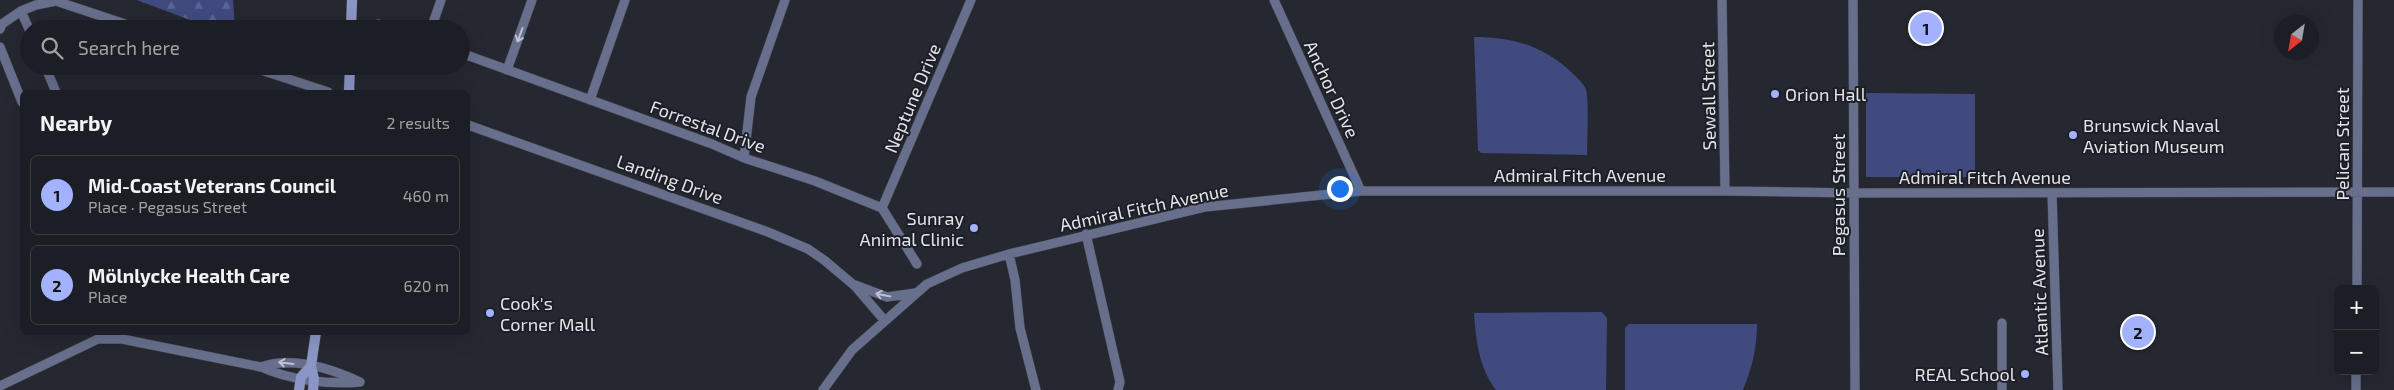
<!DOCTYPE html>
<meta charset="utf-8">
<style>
body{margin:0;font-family:"Exo 2",sans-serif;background:#25272d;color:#f1f3f6}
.controls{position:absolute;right:15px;bottom:15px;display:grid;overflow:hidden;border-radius:8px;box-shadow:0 5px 20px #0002}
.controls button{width:45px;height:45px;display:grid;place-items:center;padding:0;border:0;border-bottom:1px solid #3a3c42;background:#1c1e25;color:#f1f3f6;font:25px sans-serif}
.compass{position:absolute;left:2274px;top:15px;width:45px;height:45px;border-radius:50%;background:#1c1e25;box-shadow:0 5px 20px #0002;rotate:211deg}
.you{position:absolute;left:1339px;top:188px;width:18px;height:18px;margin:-12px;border:4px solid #fff;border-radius:50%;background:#1a73e8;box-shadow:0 0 0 8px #1a73e833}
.badge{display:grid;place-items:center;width:32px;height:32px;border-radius:50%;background:#a2b2fd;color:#111;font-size:16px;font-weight:700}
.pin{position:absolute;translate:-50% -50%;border:2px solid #fff;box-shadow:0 1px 5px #0006}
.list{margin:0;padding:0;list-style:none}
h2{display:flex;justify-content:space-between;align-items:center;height:65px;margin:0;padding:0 20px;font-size:21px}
h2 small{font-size:16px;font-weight:400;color:#a0a2a7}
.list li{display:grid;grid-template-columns:32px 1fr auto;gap:15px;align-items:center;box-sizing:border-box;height:80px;margin:0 10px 10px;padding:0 10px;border:1px solid #3a3c42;border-radius:8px}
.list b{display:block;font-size:19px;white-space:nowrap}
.list p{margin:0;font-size:16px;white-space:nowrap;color:#a0a2a7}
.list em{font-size:16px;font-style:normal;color:#a0a2a7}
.icon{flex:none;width:28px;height:28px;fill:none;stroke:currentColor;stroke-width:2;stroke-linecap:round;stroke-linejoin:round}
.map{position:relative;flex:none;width:2394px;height:390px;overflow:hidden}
.search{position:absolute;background:#1c1e25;box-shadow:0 5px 20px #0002;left:20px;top:20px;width:450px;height:55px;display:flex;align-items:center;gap:12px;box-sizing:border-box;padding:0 18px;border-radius:28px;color:#a0a2a7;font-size:19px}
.panel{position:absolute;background:#1c1e25;box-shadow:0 5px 20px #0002;left:20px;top:90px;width:450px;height:245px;border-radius:8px}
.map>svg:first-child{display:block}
</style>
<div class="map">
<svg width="2394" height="390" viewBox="0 0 2394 390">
<defs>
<pattern id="forest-firs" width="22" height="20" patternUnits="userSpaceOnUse" patternTransform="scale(1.25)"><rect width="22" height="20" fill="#414a7f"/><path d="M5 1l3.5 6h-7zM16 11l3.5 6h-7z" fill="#5c6491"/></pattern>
</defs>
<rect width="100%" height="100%" fill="#262831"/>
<path fill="url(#forest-firs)" d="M137,0H233L235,29H214Z"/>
<path fill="#414a7f" d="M1474,37C1511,37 1541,45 1569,70C1574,75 1584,83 1586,90C1589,100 1587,142 1587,155L1481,153L1478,150Z
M1866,93L1975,94V177H1866Z
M1602,312L1607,318L1606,390H1496C1479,368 1476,340 1474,313Z
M1629,324H1757C1757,348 1752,368 1743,390H1625V328Z"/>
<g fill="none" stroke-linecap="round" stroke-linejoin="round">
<defs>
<path id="minor" d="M1274,0L1361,191
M1722,0L1725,191
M1853,0L1855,390
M21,11L29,29
M378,24L392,29
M0,29L2,24L21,11L36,5L56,1L140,29
M431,29L441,0
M0,47L22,102
M461,53L712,144L744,158L815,181L882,208L917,264
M45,66L56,92
M249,66L328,92
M507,70L532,0
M590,100L625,0
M468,125L768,232L808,249L824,260L855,286L885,321
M744,158L751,97L785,0
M2052,193L2058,390
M882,208L971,0
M1086,234L1120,382L1118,390
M1009,254L1015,280L1020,328L1036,390
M855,285L887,297L915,293
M2357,289L2358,0
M2002,323V390
M261,367C293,356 330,368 360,382
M0,386L98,339H122L261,367C290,380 329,385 360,382
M823,390L852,350L927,284L962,268L1009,254L1205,207L1361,191H1725L1854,193L2394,192
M2356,390V371"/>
<path id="secondary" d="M351,29L352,0
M349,92L350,66
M299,390L301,377L311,366
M313,390L314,379L311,366L316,332"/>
</defs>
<use href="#minor" stroke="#44464f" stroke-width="10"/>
<use href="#secondary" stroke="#44464f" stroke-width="11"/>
<use href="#minor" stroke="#686f8c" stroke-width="9"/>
<use href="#secondary" stroke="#8b96c6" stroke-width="10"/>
</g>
<defs><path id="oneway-shaft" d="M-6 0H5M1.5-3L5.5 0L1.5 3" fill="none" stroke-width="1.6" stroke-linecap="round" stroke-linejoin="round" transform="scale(1.25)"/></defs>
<g stroke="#bec1ce">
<use href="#oneway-shaft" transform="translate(520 35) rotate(110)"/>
<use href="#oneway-shaft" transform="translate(883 295) rotate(-169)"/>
<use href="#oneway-shaft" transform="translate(286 363) rotate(-173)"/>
</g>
<g fill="#a2b2fd" stroke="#1d1f27" stroke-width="2">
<circle cx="1775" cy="94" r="5"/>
<circle cx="2073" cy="135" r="5"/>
<circle cx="974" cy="228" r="5"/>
<circle cx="490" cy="313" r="5"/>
<circle cx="2025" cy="374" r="5"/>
</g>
<g text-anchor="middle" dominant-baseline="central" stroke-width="4" stroke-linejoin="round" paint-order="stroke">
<g font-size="18" fill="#e3e4ea" stroke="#1d1f27">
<text transform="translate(1332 89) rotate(65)">Anchor Drive</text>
<text transform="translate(1708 96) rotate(-91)">Sewall Street</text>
<text transform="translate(912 98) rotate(-67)">Neptune Drive</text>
<text transform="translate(708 126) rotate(20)">Forrestal Drive</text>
<text transform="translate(2342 144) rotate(-90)">Pelican Street</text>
<text x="1580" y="175">Admiral Fitch Avenue</text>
<text x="1985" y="177">Admiral Fitch Avenue</text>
<text transform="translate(670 179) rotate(20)">Landing Drive</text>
<text transform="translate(1838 195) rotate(-90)">Pegasus Street</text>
<text transform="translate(1144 207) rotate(-12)">Admiral Fitch Avenue</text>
<text transform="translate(2039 292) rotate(-92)">Atlantic Avenue</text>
</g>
<g font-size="18" fill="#e3e4ea" stroke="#1d1f27" text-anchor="start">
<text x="1785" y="94">Orion Hall</text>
<text x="2083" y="125">Brunswick Naval<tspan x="2083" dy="21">Aviation Museum</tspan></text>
<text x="964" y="218" text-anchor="end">Sunray<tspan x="964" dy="21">Animal Clinic</tspan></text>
<text x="500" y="303">Cook's<tspan x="500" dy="21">Corner Mall</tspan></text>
<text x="2015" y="374" text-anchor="end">REAL School</text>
</g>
</g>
</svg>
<div class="controls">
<button>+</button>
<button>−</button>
</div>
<svg class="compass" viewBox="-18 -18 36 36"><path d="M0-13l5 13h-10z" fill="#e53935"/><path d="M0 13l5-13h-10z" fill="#a0a2a7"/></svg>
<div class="you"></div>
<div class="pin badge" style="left:1926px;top:28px">1</div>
<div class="pin badge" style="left:2138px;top:332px">2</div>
<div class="search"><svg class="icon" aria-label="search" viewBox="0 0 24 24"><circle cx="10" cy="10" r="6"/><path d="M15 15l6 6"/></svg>Search here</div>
<section class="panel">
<h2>Nearby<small>2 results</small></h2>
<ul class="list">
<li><span class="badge">1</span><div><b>Mid-Coast Veterans Council</b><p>Place · Pegasus Street</p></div><em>460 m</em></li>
<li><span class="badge">2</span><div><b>Mölnlycke Health Care</b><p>Place</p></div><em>620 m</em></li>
</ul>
</section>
</div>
